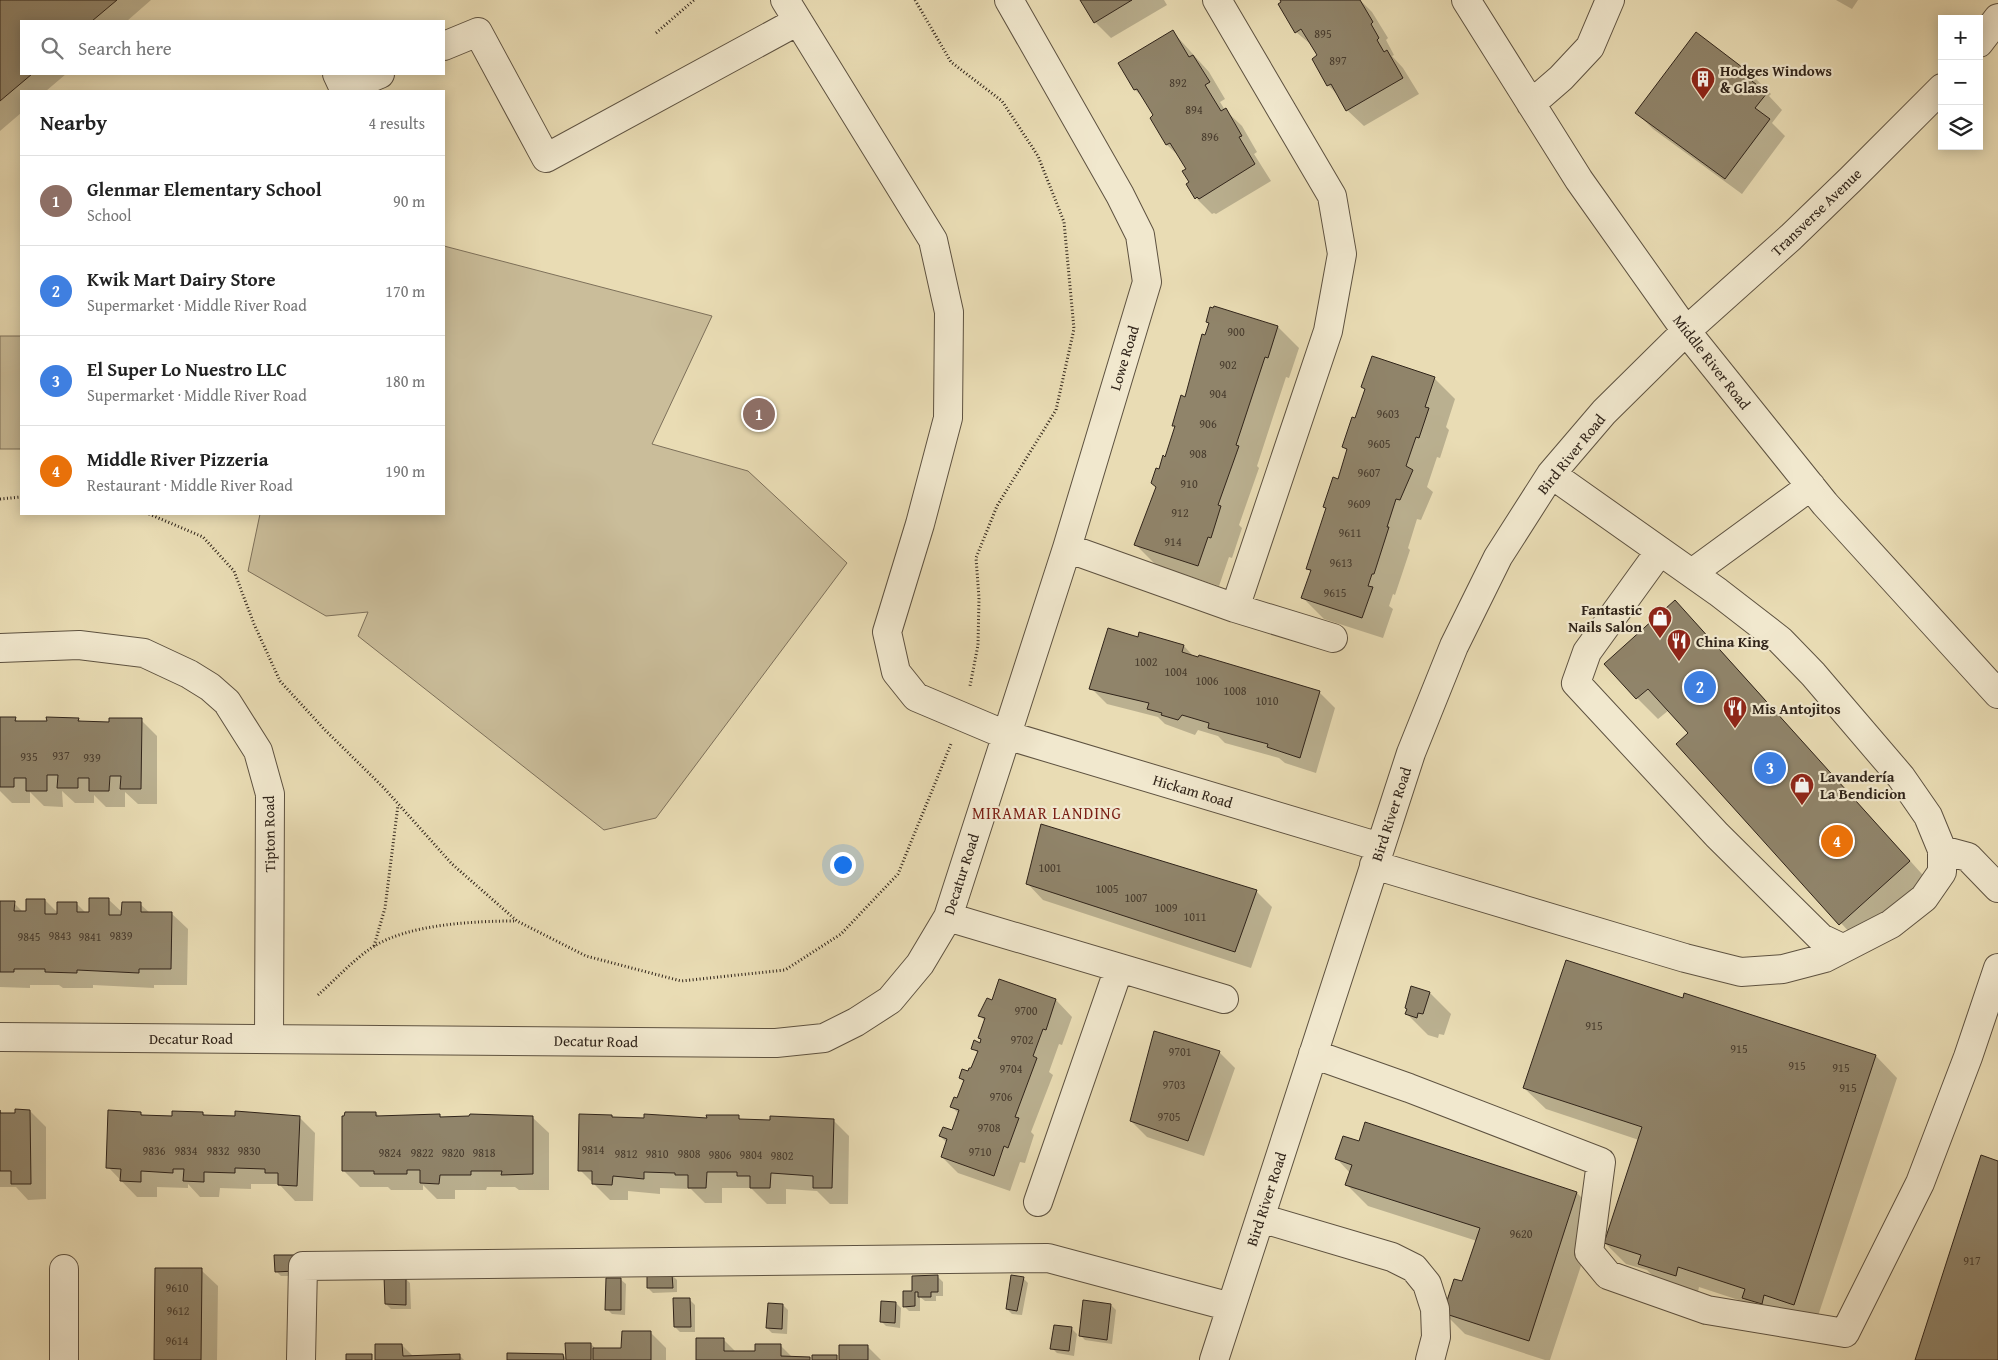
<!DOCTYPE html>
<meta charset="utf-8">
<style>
body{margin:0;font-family:"Gentium Book Plus",serif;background:#f6f6f6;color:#222}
.controls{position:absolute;right:15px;top:15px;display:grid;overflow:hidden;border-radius:0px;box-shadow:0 2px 12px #0003}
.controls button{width:45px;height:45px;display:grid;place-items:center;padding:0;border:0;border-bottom:1px solid #e0e0e0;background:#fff;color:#222;font:25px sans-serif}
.you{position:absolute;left:842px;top:864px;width:18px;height:18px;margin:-12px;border:4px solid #fff;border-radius:50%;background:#1a73e8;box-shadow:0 0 0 8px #1a73e833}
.badge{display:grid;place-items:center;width:32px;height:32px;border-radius:50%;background:#8f2418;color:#fff;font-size:16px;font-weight:700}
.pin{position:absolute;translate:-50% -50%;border:2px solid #fff;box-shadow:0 1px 5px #0006}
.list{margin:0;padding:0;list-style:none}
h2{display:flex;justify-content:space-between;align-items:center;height:65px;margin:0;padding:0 20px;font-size:21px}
h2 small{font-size:16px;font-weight:400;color:#767676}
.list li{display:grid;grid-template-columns:32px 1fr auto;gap:15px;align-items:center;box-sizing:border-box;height:90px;padding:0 20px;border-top:1px solid #e0e0e0}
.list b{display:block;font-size:19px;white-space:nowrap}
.list p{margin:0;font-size:16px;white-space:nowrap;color:#767676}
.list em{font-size:16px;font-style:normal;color:#767676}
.icon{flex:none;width:28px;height:28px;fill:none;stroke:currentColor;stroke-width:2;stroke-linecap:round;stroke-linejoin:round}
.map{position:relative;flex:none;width:1998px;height:1360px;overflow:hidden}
.search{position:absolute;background:#fff;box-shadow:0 2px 12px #0003;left:20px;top:20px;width:425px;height:55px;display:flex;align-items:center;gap:12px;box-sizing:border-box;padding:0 18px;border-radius:0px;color:#767676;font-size:19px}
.panel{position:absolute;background:#fff;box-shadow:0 2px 12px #0003;left:20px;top:90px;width:425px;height:425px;border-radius:0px}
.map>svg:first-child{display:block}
</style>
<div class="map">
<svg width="1998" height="1360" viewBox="0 0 1998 1360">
<rect width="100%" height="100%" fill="#e9dcb4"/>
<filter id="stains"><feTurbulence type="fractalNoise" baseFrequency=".004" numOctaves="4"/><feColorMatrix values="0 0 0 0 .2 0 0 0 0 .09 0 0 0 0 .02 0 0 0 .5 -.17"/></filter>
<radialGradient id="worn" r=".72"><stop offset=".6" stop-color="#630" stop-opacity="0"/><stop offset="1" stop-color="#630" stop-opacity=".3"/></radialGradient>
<path fill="#cabd9a" stroke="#7d705a" d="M444,246L712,316L652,444L748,471L847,563L656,818L604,830L358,636L368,612L326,616L248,571L260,514H444Z
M0,336H21V449H0Z"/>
<path fill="#0003" d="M0,0H151L127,21H21V74H66L46,91H21V113L0,131Z
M1081,0H1164L1167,5L1111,38L1095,22Z
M1282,0H1360L1372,12L1388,38L1386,40L1394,55L1392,56L1403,68L1419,94L1364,126L1347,110L1339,96L1328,85L1319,56L1314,47L1296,32Z
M1836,0H1858L1852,9Z
M1173,32L1209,72L1225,99L1220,102L1225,110L1242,126L1257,152L1254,154L1271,181L1216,214L1214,213L1212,214L1196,198L1188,169L1180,157L1167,145L1152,118L1155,116L1146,100L1135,90L1120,64Z
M1754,77L1771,94L1769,96L1782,110L1772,123L1785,136L1742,194L1653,129L1637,113Z
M1215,307L1278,327L1299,348L1289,378L1286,377L1257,466L1259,468L1239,525L1242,528L1232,558L1229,557L1219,586L1156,565L1135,544L1157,487L1159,470L1166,458L1176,428L1173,425L1186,398Z
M1434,378L1455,399L1446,427L1449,430L1440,458L1437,457L1427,487L1433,492L1421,520L1417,519L1408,548L1410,550L1395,595L1393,594L1389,606L1393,609L1383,638L1324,619L1303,598L1311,572L1308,569L1348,451L1343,447L1356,420L1366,390L1363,387Z
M1696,623L1930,883L1861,945L1678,744L1690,733L1669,710L1658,719L1637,698Z
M1140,633L1184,646L1194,657L1319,692L1335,708L1316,773L1285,763L1279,758L1225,743L1218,736L1198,730L1195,735L1165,724L1158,717L1107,704L1091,688L1139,638Z
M0,718L15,719L19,722H48L78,719L82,722L110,723L141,720L157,736V804H138L125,792V807H106L94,795V803H75L62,791L63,807L44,806L30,792V803H12L0,791Z
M1027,883L1256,891L1272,907L1251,968L1043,900Z
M45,900L59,914L76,903L86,913H90L109,900L123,913L140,904L150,913H171L188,929L187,985H154V988L93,985V988H63L59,985H30V988L0,987V902L14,903L24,913Z
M1000,981L1056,1000L1072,1017L1062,1045L1059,1044L1049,1072L1053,1075L1031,1132L1034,1135L1025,1163L1020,1162L1010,1191L958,1173L942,1157L947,1143L940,1136L952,1132L959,1114L952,1107L958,1100L964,1082L960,1078L972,1070L978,1053L973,1048L980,1044L985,1021L980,1016L993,1002Z
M1430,993L1451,1014L1444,1035L1439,1034L1438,1038L1428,1035L1407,1014Z
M1685,995L1876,1056L1897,1078L1815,1325L1699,1287L1697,1296L1661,1284L1647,1270L1626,1264L1605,1243L1639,1140L1546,1109L1524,1088L1683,999Z
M1219,1052L1235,1068L1204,1156L1147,1137L1131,1121Z
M0,1111L3,1115H16L30,1111L46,1127V1199L28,1200L16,1187H0Z
M140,1113L144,1116L173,1117L203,1113L206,1116L299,1117L315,1133L313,1201H295L279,1184H251V1189L220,1188L219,1197H200L188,1184V1188L157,1187V1197H137L108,1167Z
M376,1113L380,1117L439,1115L442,1118L532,1117L549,1133V1190H519L515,1187H487L486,1190H455V1199H437L423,1185V1190H391L388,1187H360L344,1171Z
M612,1116L615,1119L708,1120L738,1117L742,1120H833L849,1136L848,1204H830L817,1191L786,1189V1204H767L751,1188H722V1203H705L691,1189L660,1188V1194L628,1191V1200H610L580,1170Z
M1366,1123L1577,1193L1598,1214L1550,1360H1545L1465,1334L1444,1313L1463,1283L1477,1241L1368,1206L1347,1185L1350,1173L1337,1159L1360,1143Z
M300,1261V1276H281L276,1271Z
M201,1270L218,1286L217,1360H155Z
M672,1275L677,1280V1292L653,1293L648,1288Z
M938,1277L943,1282V1296H936V1301H925L920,1297V1311H909L904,1306L913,1292Z
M405,1278L410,1283L411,1309H391L386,1304Z
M1023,1278L1028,1283L1022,1315L1012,1314L1007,1309Z
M620,1279L626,1284L625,1315L612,1314L607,1309Z
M690,1300L695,1305V1332H680L675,1327Z
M896,1303L901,1308L900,1328L886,1326L881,1321Z
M783,1305L788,1310L787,1334L772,1333L767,1328Z
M1111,1305L1116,1310L1112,1344L1085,1340L1080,1335Z
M1071,1328L1077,1334L1074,1356L1057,1353L1052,1348Z
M650,1332L666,1348V1360H509L563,1355L567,1359L591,1344L596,1349H623Z
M724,1340L736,1352H757L781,1346L793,1358H809L811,1360H697Z
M402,1345L414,1357L460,1356L464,1360H376Z
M867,1346L881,1360H841Z"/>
<path fill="#90846a" stroke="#30241a" d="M0,0H117L92,21H21V74H32L0,101Z
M1080,0H1132L1094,23Z
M1280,0H1360L1373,22L1371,24L1379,38L1377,40L1384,52L1387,50L1403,78L1346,111L1331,84L1327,86L1312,59L1317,55L1301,29L1295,33L1278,4L1281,2Z
M1173,30L1189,57L1193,55L1210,82L1205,85L1221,111L1226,108L1242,136L1239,137L1255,164L1199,199L1197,197L1195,199L1186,184L1189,182L1182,171L1186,169L1170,143L1166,145L1150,118L1153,115L1137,89L1134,90L1118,63Z
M1696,32L1755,77L1752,81L1767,93L1755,108L1770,119L1725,179L1635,113Z
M1214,306L1278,326L1268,358L1265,357L1236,445L1239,446L1218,505L1221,506L1211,538L1208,537L1198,566L1134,545L1156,487L1151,483L1156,468L1159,469L1163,455L1165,457L1175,426H1172L1181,395L1185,397L1202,334L1205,335L1209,323L1206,322L1210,307L1213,308Z
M1372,356L1435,377L1425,407L1429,408L1419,438L1416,437L1406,466L1413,470L1400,500L1396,499L1387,527H1389L1374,574H1372L1368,586L1373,587L1362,618L1301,598L1311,570L1306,569L1326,508L1323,507L1333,477L1338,479L1347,449L1342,447L1352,417L1355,418L1365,389L1361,387Z
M1675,600L1910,861L1839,925L1676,744L1688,733L1648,689L1636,699L1604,664Z
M1108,628L1138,637L1139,632L1184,645L1182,652L1198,657L1199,655L1320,691L1300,758L1267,747L1268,744L1208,728L1209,723L1182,715L1178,720L1161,715L1162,713L1147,709L1149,703L1089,689Z
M0,717H16L15,721H47L46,717L79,718L78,721L109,722V718H142L141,789H120L121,776H110L109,791H89V778H78V788H57L58,775H47V791H26V778H14V787H0Z
M1041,824L1257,890L1235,952L1026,884Z
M89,898H109V915H121L122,902H141V912H172L171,969H139V973L77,970V973L45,972V969H14V972H0V901H15L14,911H26V899H45V914H57V902H77V912H89Z
M1566,960L1683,998L1684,993L1876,1055L1794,1305L1764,1295L1762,1304L1742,1298L1745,1289L1678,1267L1676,1276L1638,1264L1641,1255L1604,1243L1642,1127L1523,1088Z
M999,979L1056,999L1046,1030L1043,1029L1033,1056L1037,1058L1015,1117L1019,1118L1008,1148L1004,1146L994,1176L941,1157L947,1139L939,1136L943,1127L952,1130L959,1110L950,1107L954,1097L957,1098L964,1080L959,1078L962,1069L968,1071L969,1068H971L978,1051L971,1049L974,1040L980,1043L981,1039L978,1038L985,1018L978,1016L987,998L992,1000Z
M1411,986L1430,992L1423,1014L1418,1013L1417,1018L1405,1014L1407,1009L1405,1008Z
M1154,1031L1220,1051L1188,1141L1130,1121Z
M15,1109L30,1110L31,1184H11V1171H0V1110V1113H15Z
M108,1110L141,1112V1115L172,1116V1111L203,1112V1115L235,1116V1111L300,1116L297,1186L278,1185V1173H265V1169L235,1168V1173L204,1172V1182L183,1181L184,1169H173V1173L141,1171V1182L120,1181L121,1169L106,1168Z
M345,1112H376V1116L440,1114V1117L469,1116L470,1114L533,1116V1174L501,1175L502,1171H471V1175H440L439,1184L420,1183V1170H407V1174H374V1171H342V1116H344Z
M579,1114L612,1115V1117L644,1118V1114L707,1118L706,1115H739V1119L770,1120V1116L834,1119L832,1188H813V1176L771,1173L770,1188H750V1176H737V1172H707L706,1188H688V1175H675V1173L644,1172V1179L613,1176L612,1185L592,1184V1171H578Z
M1365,1122L1577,1192L1529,1341L1443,1313L1454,1279L1462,1281L1480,1228L1345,1185L1352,1165L1335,1159L1343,1136L1359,1141Z
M1981,1155L1998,1161V1360H1915Z
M274,1255H295V1271L275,1272Z
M155,1268H202L201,1360H154Z
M647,1274H672L673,1288H647Z
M938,1275V1292H931V1297H918V1292H915V1306L903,1307V1291H912V1276Z
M1011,1275L1024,1277L1017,1311L1006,1309Z
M384,1276L406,1277V1305L385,1304Z
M606,1278H621V1310H605Z
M673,1298H690L691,1327H674Z
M1083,1300L1111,1304L1107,1340L1079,1336Z
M881,1301L896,1302L895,1323L880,1322Z
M768,1303L783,1304L782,1329L766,1328Z
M1054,1325L1072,1327L1069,1351L1050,1349Z
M622,1331H651V1360H593V1348H621Z
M696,1338H724V1351H755V1344H781V1356L810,1357V1360H696Z
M565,1343H591V1360H566Z
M375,1344H402L403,1356L460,1354V1360H375Z
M839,1345H868V1360H839Z
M507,1353L563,1354L564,1360H507Z
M346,1354H372V1360H346Z
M812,1355H837V1360H812Z"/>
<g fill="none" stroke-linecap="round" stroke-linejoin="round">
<defs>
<path id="minor" d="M785,0L933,240L949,312L948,418L920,524L887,632L896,672L916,697L1006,735L1380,847
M1217,0L1332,196L1342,254L1328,331L1235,608
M1466,0L1579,180L1686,331L1825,504L1998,694
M1979,43L1998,18
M444,46L478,32L546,158L798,21
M337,74L344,89L380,74
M1531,104L1561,78L1590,47L1610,0
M1067,548L1235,608L1333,638
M1660,551L1587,652L1576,683L1717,835L1821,938L1842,948
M1692,573L1811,486
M0,648L79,645L144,653L189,674L210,687L227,702L258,751L270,794L269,1038
M1942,850L1968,857L1998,888
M1374,865L1685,958L1741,972L1783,969L1825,958L1891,924L1924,898L1942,872V850L1928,816L1901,777L1813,674L1780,640L1718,592L1551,474
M948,917L1224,999
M0,1037L776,1043L824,1038L856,1022L890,1000L920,964L948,917L1067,548L1147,282L1140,235L1120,195L1009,0
M1313,1054L1409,1088L1601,1162L1589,1252L1608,1275L1707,1310L1845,1333L1920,1183L1968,1057L1998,968
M1038,1202L1119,968
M1260,1218L1392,1257L1414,1268L1427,1284L1435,1309L1436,1337L1430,1360
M64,1269V1360
M301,1360L303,1266L1048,1258L1231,1307
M1214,1360L1411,753L1454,646L1498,557L1551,474L1604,412L1686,331L1791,237L1851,179L1942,88"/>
</defs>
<use href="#minor" stroke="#5e5240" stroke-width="30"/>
<path stroke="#30241a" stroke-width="3" stroke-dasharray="1 2.5" stroke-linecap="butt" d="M915,0L951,62L1002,101L1038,156L1064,222L1074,329L1056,410L997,506L976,558L979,598L978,645L970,686
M656,33L694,0
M0,499L21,497
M149,514L203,537L234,571L254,624L280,681L324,729L384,788L452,864L517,921L586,956L681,981L785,970L841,934L898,874L951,744
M374,946L385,908L398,805
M318,995C335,980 354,959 373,947C408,924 475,921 516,921"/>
<use href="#minor" stroke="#f1e8ce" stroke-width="28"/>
</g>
<defs>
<symbol id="building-pin" viewBox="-11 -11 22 30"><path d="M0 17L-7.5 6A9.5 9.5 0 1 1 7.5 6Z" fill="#8f2418" stroke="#f1e8ce"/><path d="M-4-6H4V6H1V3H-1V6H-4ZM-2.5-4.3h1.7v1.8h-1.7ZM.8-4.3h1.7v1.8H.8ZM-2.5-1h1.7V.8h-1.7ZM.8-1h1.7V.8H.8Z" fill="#fff"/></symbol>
<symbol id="shop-pin" viewBox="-11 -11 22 30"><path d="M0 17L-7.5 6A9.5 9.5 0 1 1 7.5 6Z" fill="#8f2418" stroke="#f1e8ce"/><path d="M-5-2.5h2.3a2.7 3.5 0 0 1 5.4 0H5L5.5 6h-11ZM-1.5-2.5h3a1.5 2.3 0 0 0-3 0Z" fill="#fff"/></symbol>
<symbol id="restaurant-pin" viewBox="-11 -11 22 30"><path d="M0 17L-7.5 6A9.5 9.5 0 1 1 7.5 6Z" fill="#8f2418" stroke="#f1e8ce"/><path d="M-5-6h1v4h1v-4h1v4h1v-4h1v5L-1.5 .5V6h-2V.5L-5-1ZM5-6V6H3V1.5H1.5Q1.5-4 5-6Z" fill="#fff"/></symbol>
</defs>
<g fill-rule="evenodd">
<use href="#building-pin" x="1689" y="65" width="28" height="38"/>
<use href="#shop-pin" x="1646" y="604" width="28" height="38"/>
<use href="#restaurant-pin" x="1665" y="627" width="28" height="38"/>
<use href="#restaurant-pin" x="1721" y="694" width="28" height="38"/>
<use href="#shop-pin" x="1788" y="771" width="28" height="38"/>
</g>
<g text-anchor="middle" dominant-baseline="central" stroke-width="4.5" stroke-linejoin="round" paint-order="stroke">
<g font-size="12" fill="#483c2e">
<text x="1323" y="33">895</text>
<text x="1338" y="60">897</text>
<text x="1178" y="82">892</text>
<text x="1194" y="109">894</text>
<text x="1210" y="136">896</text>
<text x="1236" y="331">900</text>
<text x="1228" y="364">902</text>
<text x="1218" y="393">904</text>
<text x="1388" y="413">9603</text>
<text x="1208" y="423">906</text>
<text x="1379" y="443">9605</text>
<text x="1198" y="453">908</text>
<text x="1369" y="472">9607</text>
<text x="1189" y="483">910</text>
<text x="1359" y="503">9609</text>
<text x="1180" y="512">912</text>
<text x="1350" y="532">9611</text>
<text x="1173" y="541">914</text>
<text x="1341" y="562">9613</text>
<text x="1335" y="592">9615</text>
<text x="1146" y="661">1002</text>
<text x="1176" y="671">1004</text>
<text x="1207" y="680">1006</text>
<text x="1235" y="690">1008</text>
<text x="1267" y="700">1010</text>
<text x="61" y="755">937</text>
<text x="29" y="756">935</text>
<text x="92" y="757">939</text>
<text x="1050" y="867">1001</text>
<text x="1107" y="888">1005</text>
<text x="1136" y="897">1007</text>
<text x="1166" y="907">1009</text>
<text x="1195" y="916">1011</text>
<text x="60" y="935">9843</text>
<text x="121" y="935">9839</text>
<text x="29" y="936">9845</text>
<text x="90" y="936">9841</text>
<text x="1026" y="1010">9700</text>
<text x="1594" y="1025">915</text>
<text x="1022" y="1039">9702</text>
<text x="1739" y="1048">915</text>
<text x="1180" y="1051">9701</text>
<text x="1797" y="1065">915</text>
<text x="1841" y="1067">915</text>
<text x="1011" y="1068">9704</text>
<text x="1174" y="1084">9703</text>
<text x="1848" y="1087">915</text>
<text x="1001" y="1096">9706</text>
<text x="1169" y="1116">9705</text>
<text x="989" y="1127">9708</text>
<text x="593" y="1149">9814</text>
<text x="154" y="1150">9836</text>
<text x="186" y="1150">9834</text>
<text x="218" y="1150">9832</text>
<text x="249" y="1150">9830</text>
<text x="980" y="1151">9710</text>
<text x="390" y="1152">9824</text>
<text x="422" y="1152">9822</text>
<text x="453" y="1152">9820</text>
<text x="484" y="1152">9818</text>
<text x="626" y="1153">9812</text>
<text x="657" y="1153">9810</text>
<text x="689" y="1153">9808</text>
<text x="720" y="1154">9806</text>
<text x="751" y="1154">9804</text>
<text x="782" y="1155">9802</text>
<text x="1521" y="1233">9620</text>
<text x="1972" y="1260">917</text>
<text x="177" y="1287">9610</text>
<text x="178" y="1310">9612</text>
<text x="177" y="1340">9614</text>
</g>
<g font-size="15" font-weight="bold" fill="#30241a" stroke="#f1e8ce" text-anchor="start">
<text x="1720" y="70">Hodges Windows<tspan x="1720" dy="17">&amp; Glass</tspan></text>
<text x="1642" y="609" text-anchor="end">Fantastic<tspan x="1642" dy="17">Nails Salon</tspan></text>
<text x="1696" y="641">China King</text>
<text x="1752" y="708">Mis Antojitos</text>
<text x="1820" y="776">Lavandería<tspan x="1820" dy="17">La Bendicion</tspan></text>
</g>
<g font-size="15" fill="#30241a" stroke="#f1e8ce">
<text transform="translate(1816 212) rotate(-44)">Transverse Avenue</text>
<text transform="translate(1124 358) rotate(-73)">Lowe Road</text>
<text transform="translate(1712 362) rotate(52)">Middle River Road</text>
<text transform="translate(1571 454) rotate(-51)">Bird River Road</text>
<text transform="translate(1193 791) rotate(17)">Hickam Road</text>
<text transform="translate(1391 814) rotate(-72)">Bird River Road</text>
<text transform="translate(269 834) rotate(-91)">Tipton Road</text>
<text transform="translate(961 874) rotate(-72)">Decatur Road</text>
<text x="191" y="1038">Decatur Road</text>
<text transform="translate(596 1041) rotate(1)">Decatur Road</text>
<text transform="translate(1266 1199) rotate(-72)">Bird River Road</text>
</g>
<g font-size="16" letter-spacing="1" fill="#7a1f14" stroke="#f1e8ce">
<text x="1047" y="813">MIRAMAR LANDING</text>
</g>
</g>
<rect width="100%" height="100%" filter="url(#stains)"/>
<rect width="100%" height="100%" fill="url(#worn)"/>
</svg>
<div class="controls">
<button>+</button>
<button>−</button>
<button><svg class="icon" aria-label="layers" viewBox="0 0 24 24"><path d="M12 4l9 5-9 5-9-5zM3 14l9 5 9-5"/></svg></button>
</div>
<div class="you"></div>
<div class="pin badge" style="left:759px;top:414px;background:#8d6e63">1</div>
<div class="pin badge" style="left:1700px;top:687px;background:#3f7fe0">2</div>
<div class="pin badge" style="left:1770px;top:768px;background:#3f7fe0">3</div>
<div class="pin badge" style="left:1837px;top:841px;background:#e8710a">4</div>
<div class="search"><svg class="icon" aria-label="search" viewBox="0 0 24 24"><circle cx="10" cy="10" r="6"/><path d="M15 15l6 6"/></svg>Search here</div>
<section class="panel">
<h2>Nearby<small>4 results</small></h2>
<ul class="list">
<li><span class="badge" style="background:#8d6e63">1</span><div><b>Glenmar Elementary School</b><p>School</p></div><em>90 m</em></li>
<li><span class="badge" style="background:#3f7fe0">2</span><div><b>Kwik Mart Dairy Store</b><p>Supermarket · Middle River Road</p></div><em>170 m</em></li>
<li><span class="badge" style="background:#3f7fe0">3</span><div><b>El Super Lo Nuestro LLC</b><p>Supermarket · Middle River Road</p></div><em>180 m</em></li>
<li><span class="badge" style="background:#e8710a">4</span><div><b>Middle River Pizzeria</b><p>Restaurant · Middle River Road</p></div><em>190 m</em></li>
</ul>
</section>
</div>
